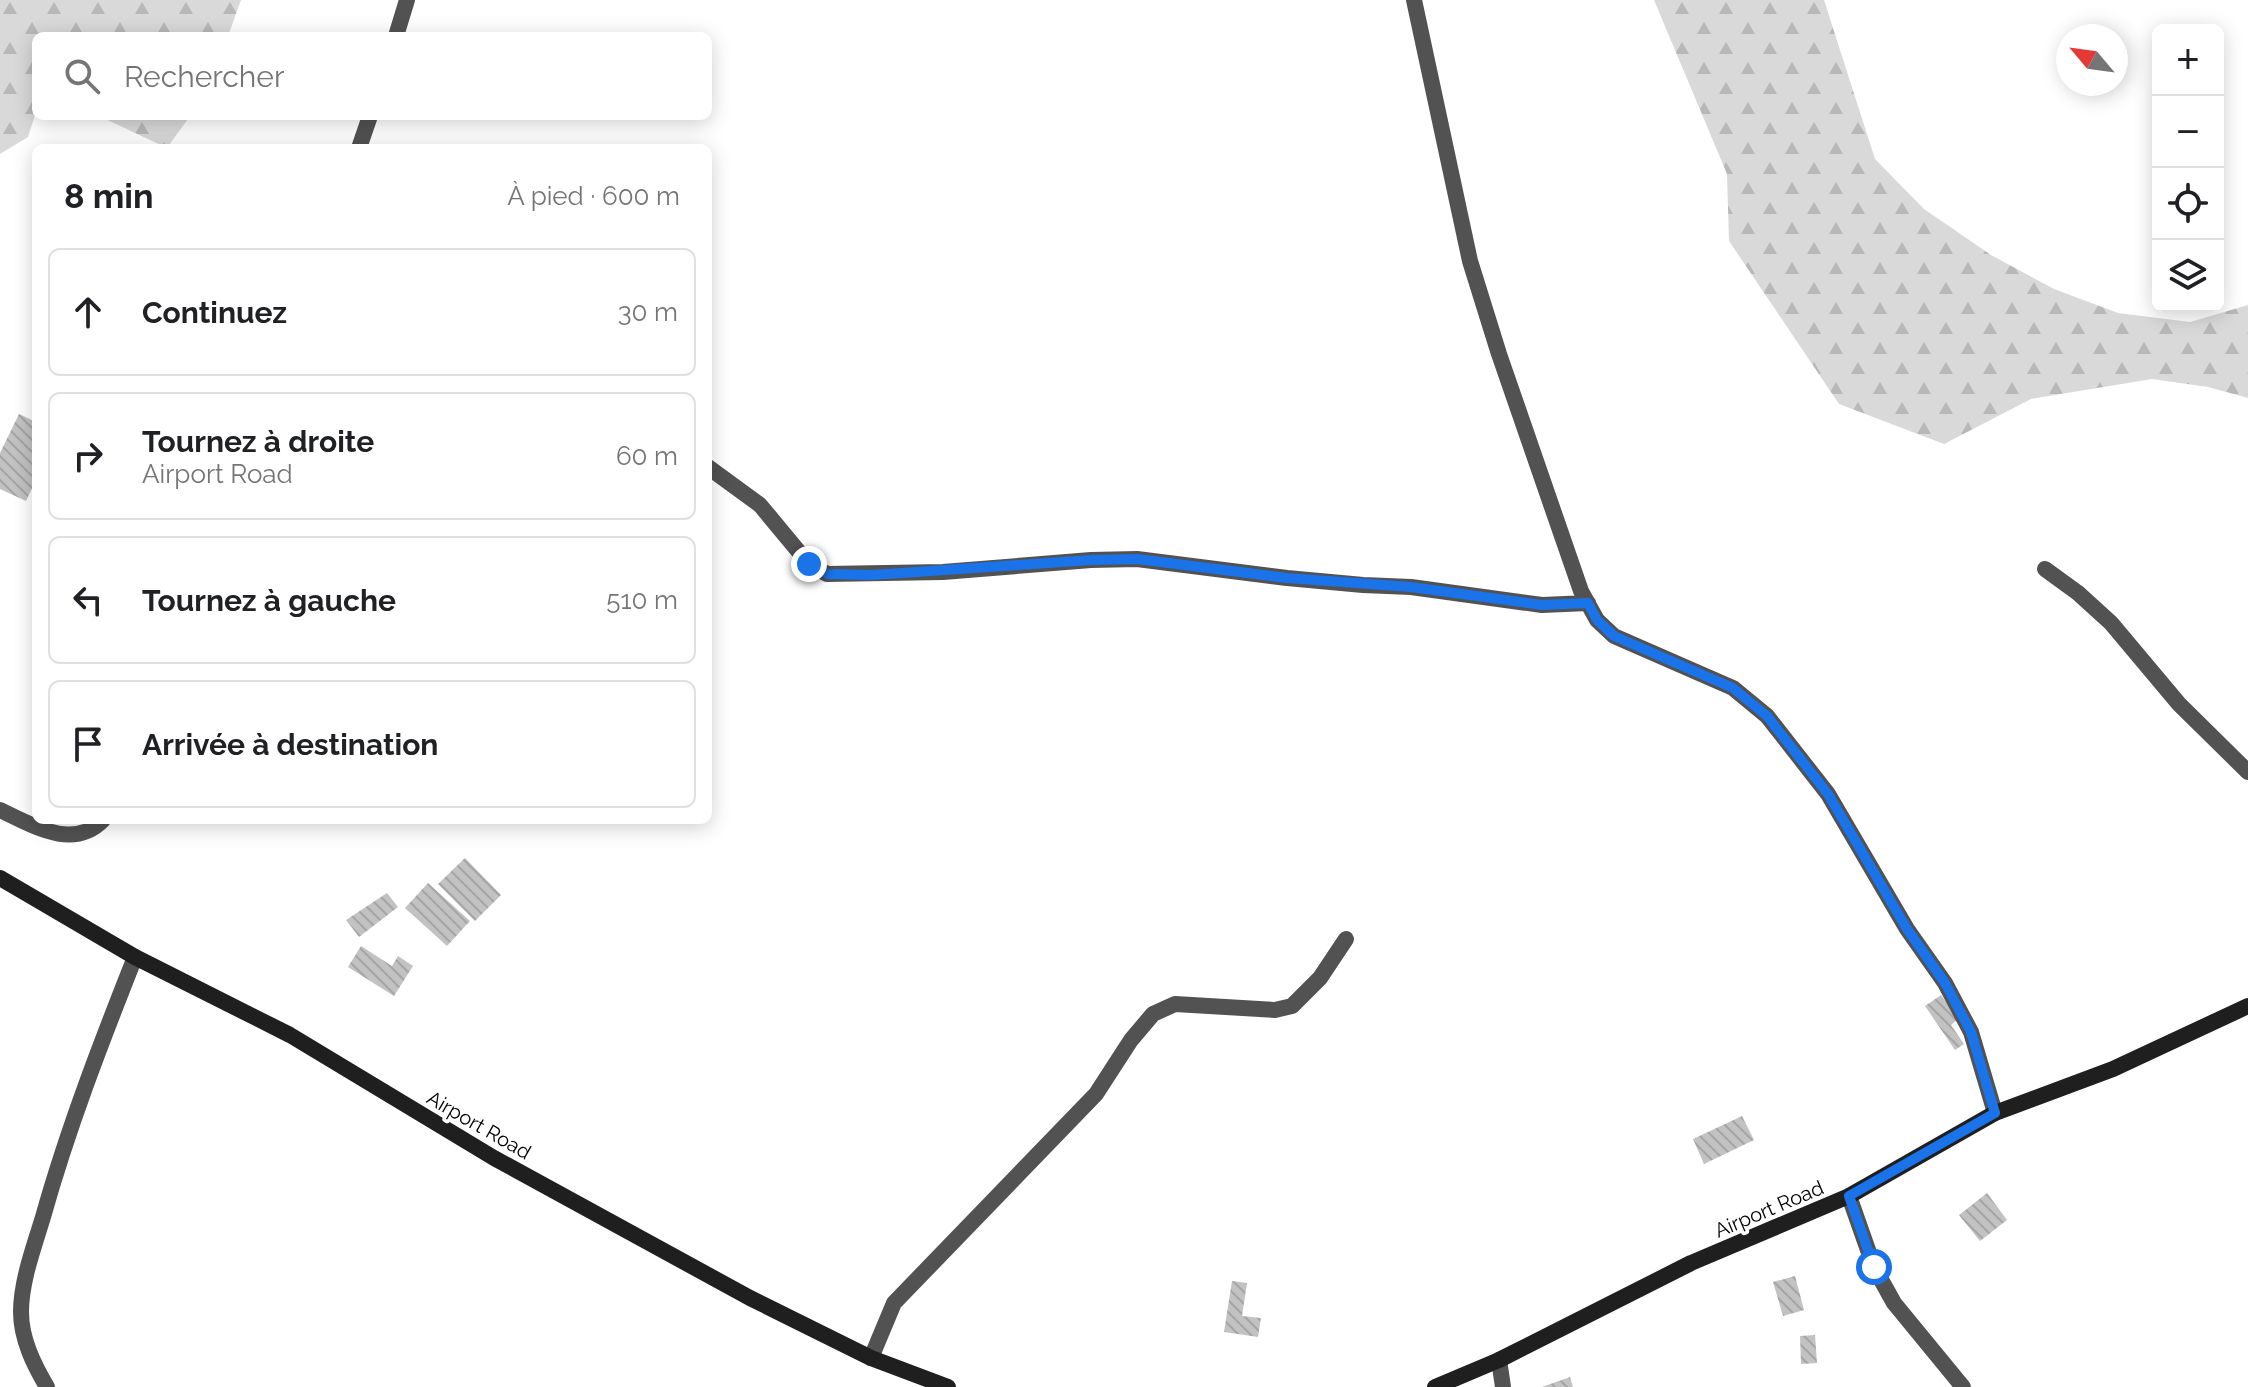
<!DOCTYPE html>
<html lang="fr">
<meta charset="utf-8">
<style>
body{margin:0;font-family:Raleway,sans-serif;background:#f6f6f6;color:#202124}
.controls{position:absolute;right:24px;top:24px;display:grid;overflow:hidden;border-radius:12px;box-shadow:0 4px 20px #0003}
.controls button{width:72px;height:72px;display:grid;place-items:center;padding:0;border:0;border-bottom:2px solid #e0e0e0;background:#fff;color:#202124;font:40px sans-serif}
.compass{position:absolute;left:2056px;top:24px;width:72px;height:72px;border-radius:50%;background:#fff;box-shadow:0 4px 20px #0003;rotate:299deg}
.stop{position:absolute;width:24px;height:24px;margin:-18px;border:6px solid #1a73e8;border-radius:50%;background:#fff}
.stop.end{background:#1a73e8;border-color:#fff;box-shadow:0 2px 8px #0008}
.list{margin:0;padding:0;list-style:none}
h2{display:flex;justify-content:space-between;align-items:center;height:104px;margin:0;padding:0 32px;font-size:34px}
h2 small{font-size:26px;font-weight:400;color:#757577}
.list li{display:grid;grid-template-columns:52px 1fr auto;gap:24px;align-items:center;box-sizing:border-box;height:128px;margin:0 16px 16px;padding:0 16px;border:2px solid #e0e0e0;border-radius:12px}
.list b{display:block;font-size:30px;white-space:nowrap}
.list p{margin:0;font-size:26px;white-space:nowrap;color:#757577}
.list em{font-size:26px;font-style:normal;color:#757577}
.icon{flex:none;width:44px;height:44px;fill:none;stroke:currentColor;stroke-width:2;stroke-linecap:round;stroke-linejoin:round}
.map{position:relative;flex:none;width:2248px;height:1387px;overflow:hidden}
.search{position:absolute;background:#fff;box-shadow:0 4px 20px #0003;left:32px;top:32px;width:680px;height:88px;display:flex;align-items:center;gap:20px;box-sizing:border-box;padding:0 28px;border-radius:12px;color:#757577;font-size:30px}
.panel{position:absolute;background:#fff;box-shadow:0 4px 20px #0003;left:32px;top:144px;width:680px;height:680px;border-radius:12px}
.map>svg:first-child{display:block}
</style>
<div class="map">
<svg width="2248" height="1387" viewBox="0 0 2248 1387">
<defs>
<pattern id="forest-firs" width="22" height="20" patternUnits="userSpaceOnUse" patternTransform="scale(2)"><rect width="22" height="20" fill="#d9d9d9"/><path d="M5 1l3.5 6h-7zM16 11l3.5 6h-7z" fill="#b8b8b8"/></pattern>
<pattern id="building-back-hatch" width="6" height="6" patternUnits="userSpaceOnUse" patternTransform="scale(2)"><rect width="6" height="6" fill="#c2c2c2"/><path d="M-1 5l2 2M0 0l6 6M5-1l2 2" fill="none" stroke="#a5a5a5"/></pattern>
</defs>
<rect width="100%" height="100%" fill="#fff"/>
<path fill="url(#forest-firs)" d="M0,0H241L228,36H36V112L28,137L0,154Z
M1654,0H1824L1875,159L1924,209L1991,255L2054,289L2118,313L2190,322L2248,305V398L2208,387L2152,379L2031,399L1944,444L1839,404L1729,241L1727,174Z
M99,116H190L167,148Z"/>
<path fill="url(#building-back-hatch)" d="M19,414L36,422V480L26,501L0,489V453Z
M465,858L501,895L475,921L438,884Z
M428,883L470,921L447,946L405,908Z
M387,893L398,907L359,937L346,920Z
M361,946L392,966L398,956L413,966L394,996L348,967Z
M1941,995L1958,1019L1951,1025L1964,1044L1955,1050L1925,1006Z
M1742,1116L1754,1140L1704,1164L1693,1139Z
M1987,1193L2007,1220L1980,1241L1959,1215Z
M1795,1276L1804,1310L1783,1316L1773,1282Z
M1232,1281L1247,1283L1242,1316L1261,1318L1258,1337L1224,1332Z
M1815,1335L1817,1363L1801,1364L1800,1336Z
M1570,1377L1573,1387H1542Z"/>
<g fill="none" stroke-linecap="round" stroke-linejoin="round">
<path stroke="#525252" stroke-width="16" d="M1414,0L1470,261L1499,354L1581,591L1597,620L1614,636L1733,688L1767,716L1828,794L1907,929L1945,983L1971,1032L1995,1113
M396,36L407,0
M359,148L370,116
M708,467L760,505L809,564L827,574L943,572L1091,560L1137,559L1287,578L1363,585L1411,587L1542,605L1588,603
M2045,569L2078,593L2111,623L2179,704L2248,772
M0,810C32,825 73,851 103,820
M1849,1196L1874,1267L1894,1303L1963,1387
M871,1358L894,1303L1096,1094L1131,1040L1153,1014L1175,1004L1275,1010L1292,1006L1320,978L1346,939
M1499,1360L1503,1387
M47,1387C34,1365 21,1339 21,1312C21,1281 34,1247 43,1217C68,1128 101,1043 135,957"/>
<path stroke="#1f1f1f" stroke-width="16" d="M0,878L135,957L290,1035L494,1158L750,1298L871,1358L948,1387
M1435,1387L1499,1360L1691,1263L1849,1196L1995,1113L2113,1069L2248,1006"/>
</g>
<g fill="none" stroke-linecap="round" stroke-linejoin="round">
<path stroke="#1a73e8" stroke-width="10" d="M809,564L827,574L872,575L1091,560L1137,559L1287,578L1411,587L1542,605L1588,603L1597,620L1614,636L1733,688L1767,716L1828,794L1907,929L1945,983L1971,1032L1995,1113L1849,1196L1874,1267"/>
</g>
<g text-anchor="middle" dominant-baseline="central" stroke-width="7" stroke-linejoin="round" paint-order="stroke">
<g font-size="20" fill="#000" stroke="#fff">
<text transform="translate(479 1125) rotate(30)">Airport Road</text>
<text transform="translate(1769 1209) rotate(-23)">Airport Road</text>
</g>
</g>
</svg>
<div class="controls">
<button>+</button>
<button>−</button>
<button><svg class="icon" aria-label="locate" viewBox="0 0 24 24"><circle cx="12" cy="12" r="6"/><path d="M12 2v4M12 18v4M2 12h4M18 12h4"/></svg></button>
<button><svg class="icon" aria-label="layers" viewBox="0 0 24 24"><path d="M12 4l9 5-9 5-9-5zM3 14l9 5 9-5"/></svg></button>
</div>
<svg class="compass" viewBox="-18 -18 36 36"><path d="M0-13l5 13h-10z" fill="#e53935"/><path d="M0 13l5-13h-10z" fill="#757577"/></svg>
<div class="stop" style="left:1874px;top:1267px"></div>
<div class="stop end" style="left:809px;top:564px"></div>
<div class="search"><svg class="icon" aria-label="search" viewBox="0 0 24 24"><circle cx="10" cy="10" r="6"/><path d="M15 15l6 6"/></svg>Rechercher</div>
<section class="panel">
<h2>8 min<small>À pied · 600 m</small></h2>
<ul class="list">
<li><svg class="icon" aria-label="ahead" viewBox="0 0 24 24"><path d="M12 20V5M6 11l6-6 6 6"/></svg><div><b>Continuez</b></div><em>30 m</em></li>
<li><svg class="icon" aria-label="right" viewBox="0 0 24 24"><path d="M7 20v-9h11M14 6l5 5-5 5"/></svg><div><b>Tournez à droite</b><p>Airport Road</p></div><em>60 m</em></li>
<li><svg class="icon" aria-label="left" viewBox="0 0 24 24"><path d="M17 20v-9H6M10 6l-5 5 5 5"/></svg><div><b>Tournez à gauche</b></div><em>510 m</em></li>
<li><svg class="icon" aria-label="arrive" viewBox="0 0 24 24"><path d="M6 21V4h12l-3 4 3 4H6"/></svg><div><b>Arrivée à destination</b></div></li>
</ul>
</section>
</div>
